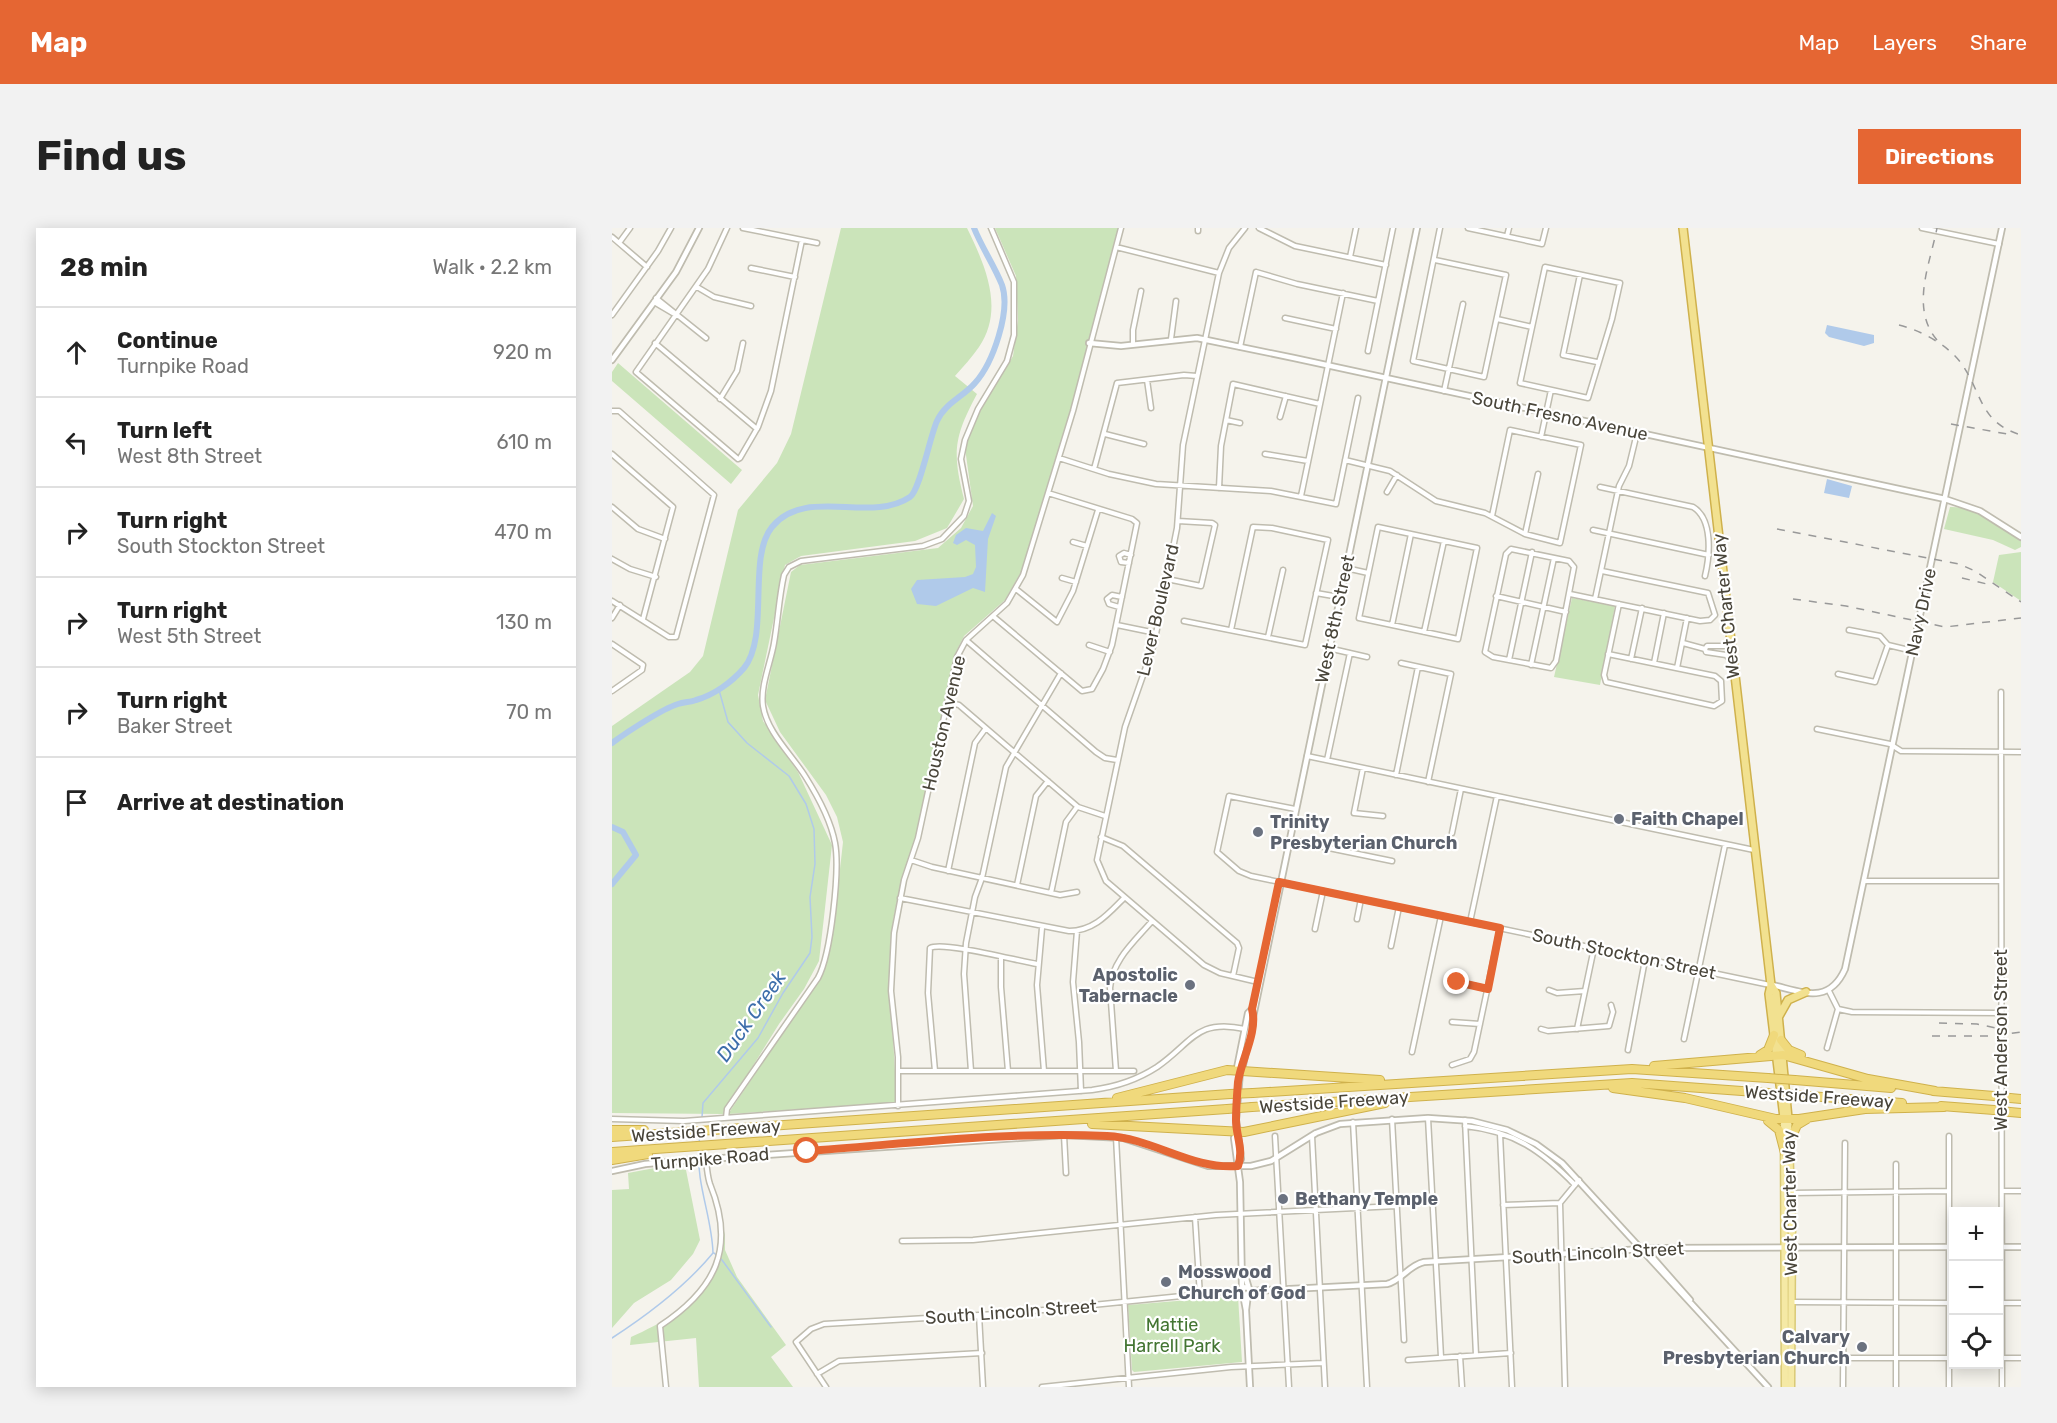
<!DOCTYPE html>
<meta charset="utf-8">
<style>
body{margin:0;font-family:Rubik,sans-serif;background:#f2f2f2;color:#222}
.controls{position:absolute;right:18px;bottom:18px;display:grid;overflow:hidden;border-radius:0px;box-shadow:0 3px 15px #0003}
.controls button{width:54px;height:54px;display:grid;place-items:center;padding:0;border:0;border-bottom:2px solid #e0e0e0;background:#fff;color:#222;font:30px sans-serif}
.stop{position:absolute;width:18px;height:18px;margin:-14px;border:4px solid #e56633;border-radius:50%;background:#fff}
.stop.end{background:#e56633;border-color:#fff;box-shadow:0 2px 6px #0008}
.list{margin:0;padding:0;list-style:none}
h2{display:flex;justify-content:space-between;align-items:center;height:78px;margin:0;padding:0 24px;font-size:26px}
h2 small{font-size:20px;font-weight:400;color:#767676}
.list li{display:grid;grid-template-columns:39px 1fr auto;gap:18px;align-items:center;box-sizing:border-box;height:90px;padding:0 24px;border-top:2px solid #e0e0e0}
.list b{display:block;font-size:22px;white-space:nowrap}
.list p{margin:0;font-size:20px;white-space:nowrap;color:#767676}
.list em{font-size:20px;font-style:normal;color:#767676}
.icon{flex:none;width:33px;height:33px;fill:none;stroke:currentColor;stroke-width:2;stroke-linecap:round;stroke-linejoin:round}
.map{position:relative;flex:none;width:1409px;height:1159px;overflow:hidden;border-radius:0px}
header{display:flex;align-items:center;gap:36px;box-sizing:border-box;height:84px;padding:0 30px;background:#e56633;color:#fff}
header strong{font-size:28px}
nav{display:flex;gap:33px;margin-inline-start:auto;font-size:21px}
.intro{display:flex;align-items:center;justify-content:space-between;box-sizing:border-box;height:144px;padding:0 36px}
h1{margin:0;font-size:42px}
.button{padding:15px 27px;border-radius:0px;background:#e56633;color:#fff;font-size:21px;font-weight:700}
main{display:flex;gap:36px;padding:0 36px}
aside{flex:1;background:#fff;border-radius:0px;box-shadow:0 3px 15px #0003}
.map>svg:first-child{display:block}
</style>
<header>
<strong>Map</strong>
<nav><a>Map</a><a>Layers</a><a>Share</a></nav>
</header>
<div class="intro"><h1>Find us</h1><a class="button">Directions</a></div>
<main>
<aside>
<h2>28 min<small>Walk · 2.2 km</small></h2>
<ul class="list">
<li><svg class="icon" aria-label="ahead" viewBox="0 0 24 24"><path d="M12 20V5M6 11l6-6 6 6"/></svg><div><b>Continue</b><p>Turnpike Road</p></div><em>920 m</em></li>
<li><svg class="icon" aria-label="left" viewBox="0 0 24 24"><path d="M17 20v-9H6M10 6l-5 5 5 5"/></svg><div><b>Turn left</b><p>West 8th Street</p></div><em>610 m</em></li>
<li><svg class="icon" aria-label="right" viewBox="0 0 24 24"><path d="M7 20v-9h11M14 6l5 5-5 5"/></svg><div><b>Turn right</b><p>South Stockton Street</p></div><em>470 m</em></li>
<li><svg class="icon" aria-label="right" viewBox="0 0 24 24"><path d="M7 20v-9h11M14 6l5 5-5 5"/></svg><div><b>Turn right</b><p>West 5th Street</p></div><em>130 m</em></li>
<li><svg class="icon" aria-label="right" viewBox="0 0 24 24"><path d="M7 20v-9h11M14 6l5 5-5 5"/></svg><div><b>Turn right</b><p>Baker Street</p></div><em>70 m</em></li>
<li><svg class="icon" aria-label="arrive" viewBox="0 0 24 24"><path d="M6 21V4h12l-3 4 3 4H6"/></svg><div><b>Arrive at destination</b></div></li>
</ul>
</aside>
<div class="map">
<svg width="1409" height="1159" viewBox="0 0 1409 1159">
<rect width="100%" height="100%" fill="#f5f3ec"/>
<path fill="#cbe4ba" d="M229,0H355C373,37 393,81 367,119C360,129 351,139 343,148L365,166C342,209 340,224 352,271L335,300L303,313L189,328L173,337L146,467L151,493L186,544L220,617L212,689L207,733L192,761L167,796L111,886L0,885V498L78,444L91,428L126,282L165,235L179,206Z
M383,0H506L459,180L409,344L393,372L352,408L343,426C330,485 319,545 305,604C297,638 284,666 280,701C273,759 284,817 284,875L116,886L212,743L219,713L227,650L231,614L225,589L214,567L168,504L153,472L179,344L188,337L326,320L349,300L361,278L353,220L361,195L401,128L406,92L404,48Z
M6,135L130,242L119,256L0,153V144Z
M1338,279C1365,278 1388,299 1409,312V319L1403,322L1381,312L1332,301Z
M1409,324V373L1381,354L1387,327Z
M960,370L1003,378L988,457L942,449Z
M48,939L74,942L88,1012L81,1026L59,1052L22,1075L0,1100V962L17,961L16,945Z
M113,1003V1022L125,1049L174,1117L159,1129L181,1159H87L84,1110L18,1117L19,1109C48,1096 82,1078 98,1048C106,1035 109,1018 113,1003Z
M626,1068L630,1134L522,1144L520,1142L516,1077Z"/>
<path fill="#b0caea" d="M1215,97L1262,107V115L1252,118L1217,109L1213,105Z
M1215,251L1240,258L1237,270L1212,265Z
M380,285L384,288L376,311L373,364L361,360L324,378L305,376L299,361L305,352L353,349L361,346L364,339L363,317L354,312L345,317L341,315L344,307L354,300L371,303Z"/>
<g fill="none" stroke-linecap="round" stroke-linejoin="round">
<path stroke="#b0caea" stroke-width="1.5" d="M90,889L91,875L146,810L171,765L198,725L200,709L198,669L203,636L202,601L194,576L177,548L135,515L116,494L107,462
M87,916L88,906
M102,1025L110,1032L159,1099
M0,1110C37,1086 73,1059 101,1025C100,989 84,956 87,921"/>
<path stroke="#b0caea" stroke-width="6" d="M0,515C15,504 50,481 66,476C72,474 79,474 84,472C102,467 120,454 132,440C158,408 135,329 160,299C193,258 258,296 298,269C308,262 318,208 325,193C333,175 351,169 363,155C381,135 399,83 390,57C382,37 370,20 362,0
M0,599L11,604L24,627L0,656"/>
<defs>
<path id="minor" d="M115,0L96,41L24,144L126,231L128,230L146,199L159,163L190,12
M131,0L205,15
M633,0L617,20L607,45L571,217L565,300L542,416L513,499L485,632L494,653L592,737L608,745L646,754
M647,0L683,18L774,37
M856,0L930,16L934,0
M1310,0L1387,16
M586,3V0
M895,8L897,0
M0,9L35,39
M7,15L18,0
M504,19L607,45
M738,29L744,0
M823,32L894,47L872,149L801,133L828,0
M933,39L1008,55L1000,91L976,170L908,155Z
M139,40L183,49
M968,47L951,127L985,134
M85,59L102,69L139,78
M44,70L94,110
M42,74L64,87
M0,87L46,23L59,0
M673,90L724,101
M885,91L920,99
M559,111L564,73
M43,115L145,201
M521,116V102L529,63
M628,119L644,44L685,56L766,73
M756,123L781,0
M535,152L539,180
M832,163L851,76
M108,171L125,143L131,115
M0,183H7L102,267L64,409H57L0,373
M668,189L674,168
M614,192L628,195
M493,206L532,216
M929,209L939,162
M0,226L61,279L31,391
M653,226L696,233
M447,230L497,246L544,256L659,263L724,276L746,170
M733,232L778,243L824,273L873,285L913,306L948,315L969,217L898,202L880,288
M482,241L505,155L572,147L585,148
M988,259L1081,279C1101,291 1098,327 1093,348
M607,260L609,218L621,156L708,176
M775,264L785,247
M689,268L731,65
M0,279L26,301L53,311
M766,299L865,320L846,411L747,390Z
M981,302L1097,327
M913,306L926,246
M461,314L475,318
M899,321L957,333L962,339L944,433L939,440L881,429L873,424L894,326Z
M0,331L18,341L44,349
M517,335L509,334L507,328L512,325L519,327
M734,340L756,345
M450,350L464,354
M555,351L589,358L603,297L600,295L566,293
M404,361L445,394L461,363L486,282
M704,365L727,369
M958,366L1088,393L1098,392L1103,387L1096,365L990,343
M884,368L954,384
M983,371L1007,258L1017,238L1025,205
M507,379L497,376L495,371L500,367L510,369
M382,389L470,463L480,461L491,441L500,417L525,295L520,291L436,265
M0,390L8,377
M572,393L693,417L716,312L660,300L641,299L619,402
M505,397L544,405
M780,397L799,306
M1237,402L1268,408L1276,417L1301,423
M812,404L832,313
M656,409L671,342
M354,412L484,524L493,530L505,532
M1071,415L1093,421L1094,424L1114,427L1120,434
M0,416L31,437L30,442L0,463
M477,417L498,424
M716,420L755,429
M1093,421L1095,418H1113L1117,409
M996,426L1103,448L1109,453L1110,473L1102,478L994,454L992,447L1007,376
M1019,431L1030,380
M897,432L920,324
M789,435L839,446L816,554
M1042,435L1052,385
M919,437L942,330
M1065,440L1075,390
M1226,446L1263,454L1276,417
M1389,464L1390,1159
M335,474L347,477L466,579L493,588
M1205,501L1278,516L1289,523L1409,524
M695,528L1142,622
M715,532L738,425
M751,540L742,585L771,588
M784,547L806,439
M683,581L617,568L605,624L627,643L639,648L1158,757
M840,605L849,561
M489,609L511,618L625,715L627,720L621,748
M678,612L780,633
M299,632L320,639L448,667L465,664
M336,643L363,515L374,500
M1252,653H1389
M405,657L424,568L436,553
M439,665L454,594L465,579
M288,670L457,703C482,703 496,686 512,670
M745,691L749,671
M858,694L885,568
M430,700L425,757L432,843
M703,701L711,663
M465,703L461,754L467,814L469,863
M779,718L787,679
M389,729V759L396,843
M845,754L876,761
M937,762L945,765L973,763
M1217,763L1226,781
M1226,781L1240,784L1389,785
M840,794L868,796
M929,801L936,803L997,798L1001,784L999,777
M965,801L982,720
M1072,811L1113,617
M1215,820L1226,781
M1016,822L1033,732
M800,824L829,688
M840,837L858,831L862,824L888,701
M286,843H522
M323,843L316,765L318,720C331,713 406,733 425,736
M359,843L352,746L354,715L363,669L370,650L394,539L449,445
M504,843L498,760C500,732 523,713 540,693
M286,878V829L279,763L282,705L292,652L306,610L345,429L354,412L395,375L411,347L461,183L509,0
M114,890L115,881L206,750C219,726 228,642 223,615C219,593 205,567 193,548C179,526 155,504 151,478C148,458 159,434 162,415C166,392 167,369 172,347L177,339L189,333L311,318L330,311L352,288L357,273L349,231L353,212L366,181L395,133L402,107V54L379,0
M816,890L829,1129
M0,891L72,893L480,862C503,859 525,852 545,839C580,815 584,790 633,801
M780,891L792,1112
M853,892L864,1127
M741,894L755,1159
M853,898C902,903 930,923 963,957
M888,906L900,1159
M452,907L454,945
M663,908L677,1159
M700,908L713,1159
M1337,908V1159
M504,909L517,1159
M1284,936V1159
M1390,963H1409
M1179,965L1337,963
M891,977L948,975
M583,989L588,1068
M290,1013L361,1012L604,987L784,978
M1180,1074L1342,1075
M1386,1075H1409
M367,1087L371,1159
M848,1128L850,1159
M1179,1130H1342
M1386,1130H1409
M796,1132L899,1125
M205,1146L227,1133L370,1125
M54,1159L48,1098C104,1061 124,1020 98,956C95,948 95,935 93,931
M214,1159L184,1114L199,1101L212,1096L401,1085L629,1062
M430,1159L619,1139L711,1135
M953,1159L948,975L967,952
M1231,1159L1233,915"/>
<path id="tertiary" d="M477,115L509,118L585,110L682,130L1333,271L1368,283L1409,309
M0,132L64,44L87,0
M1160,757C1191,764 1217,777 1233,741L1390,0
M630,842L805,0
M625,904L622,910L628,954L630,1060
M95,931L452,907L511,910L596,938H639L659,933L704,905L728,896L816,890L860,893L895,902L924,916L950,935L1156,1159
M626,938L629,931L624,892L628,844L625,840L636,785L640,781
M0,943L33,936L92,931
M1386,1019H1409
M1034,1022L1078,1072
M632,1044L637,1061
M636,1059L630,1060L631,1066L635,1067L638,1063L775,1056C789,1053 797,1037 812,1034L1049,1020L1342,1019
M631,1066L634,1082
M636,1066L634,1082L638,1159"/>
<path id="primary" d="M1172,890L1173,1159
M1176,890L1180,995L1179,1159"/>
<path id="trunk" d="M1071,0L1159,757L1157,766L1172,890
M1159,757L1164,765L1176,890
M1167,788L1176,772L1194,764"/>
<path id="motorway" d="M1169,812L1177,822L1189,827
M1148,827L1156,822L1162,807
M1042,838L1171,827L1256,851L1323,863
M1183,852L1279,860
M1001,860L1073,870L1164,891H1187L1253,881L1332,879
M1321,863L1382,868
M641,865L1020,841L1156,850
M1184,867L1290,875
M505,870L615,842L768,852
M1398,870L1409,871
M1329,878L1382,882
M640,879L1020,855L1157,865
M1398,884L1409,885
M1156,893L1167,902L1173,925
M480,896L632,904L773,875
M0,902H32
M0,909L618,866
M1178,913L1185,897L1195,891
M0,924L615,881
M0,932L36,926"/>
</defs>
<use href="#minor" stroke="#bfbcaf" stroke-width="7"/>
<use href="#tertiary" stroke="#bfbcaf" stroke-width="8"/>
<use href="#primary" stroke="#d9c976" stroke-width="9"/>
<use href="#trunk" stroke="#cfb14c" stroke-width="10"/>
<use href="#motorway" stroke="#cfb14c" stroke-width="10"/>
<use href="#minor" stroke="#fff" stroke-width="4"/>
<use href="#tertiary" stroke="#fff" stroke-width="4.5"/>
<use href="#primary" stroke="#f5e9a5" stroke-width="6"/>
<use href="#trunk" stroke="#f2e190" stroke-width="7"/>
<use href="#motorway" stroke="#f0d97c" stroke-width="8"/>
<path stroke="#999" stroke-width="1.5" stroke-dasharray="8 8" stroke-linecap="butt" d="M1287,97C1308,102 1336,117 1349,135C1371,166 1367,194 1409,207
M1325,112C1298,80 1318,36 1325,0
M1339,196L1395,206
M1165,301L1347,336L1363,343L1409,374
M1350,350L1379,357
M1181,371L1234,378L1333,399L1409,390
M1327,795L1365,796L1393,802
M1320,808H1382L1409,804"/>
<defs>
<path id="motorway-bridge" d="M1156,850L1183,852
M1157,865L1184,867
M618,866L641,865
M1382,868L1398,870
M615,881L640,879
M1382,882L1398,884"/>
</defs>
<use href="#motorway-bridge" stroke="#cfb14c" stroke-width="10" stroke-linecap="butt"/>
<use href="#motorway-bridge" stroke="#f0d97c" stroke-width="8"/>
</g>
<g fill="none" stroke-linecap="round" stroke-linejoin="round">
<path stroke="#e56633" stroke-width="8" d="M195,923C294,916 395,903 495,908C541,910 579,942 626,938C632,922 624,908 624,892C624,880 625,867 626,854C629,832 646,804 640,781L667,654L888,700L876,761L845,754"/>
</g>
<g fill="#6b7280" stroke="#fff" stroke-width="2">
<circle cx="1007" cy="591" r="6"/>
<circle cx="646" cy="604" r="6"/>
<circle cx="578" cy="757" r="6"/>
<circle cx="671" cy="971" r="6"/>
<circle cx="554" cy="1054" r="6"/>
<circle cx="1250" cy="1119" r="6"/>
</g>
<g text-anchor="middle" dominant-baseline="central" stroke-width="4.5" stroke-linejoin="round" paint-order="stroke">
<g font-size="18" fill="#49453a" stroke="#fff">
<text transform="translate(948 188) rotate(12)">South Fresno Avenue</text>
<text transform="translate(1114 378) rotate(-96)">West Charter Way</text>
<text transform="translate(546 382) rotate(-77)">Lever Boulevard</text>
<text transform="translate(1309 384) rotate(-78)">Navy Drive</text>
<text transform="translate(723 391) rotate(-78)">West 8th Street</text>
<text transform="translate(332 495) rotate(-77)">Houston Avenue</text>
<text transform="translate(1012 726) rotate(12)">South Stockton Street</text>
<text transform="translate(1389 812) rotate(-90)">West Anderson Street</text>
<text transform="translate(1207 869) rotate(4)">Westside Freeway</text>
<text transform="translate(722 874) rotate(-4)">Westside Freeway</text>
<text transform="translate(94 903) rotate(-4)">Westside Freeway</text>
<text transform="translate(98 931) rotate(-5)">Turnpike Road</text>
<text transform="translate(1178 975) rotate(-91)">West Charter Way</text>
<text transform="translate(986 1025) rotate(-3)">South Lincoln Street</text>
<text transform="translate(399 1084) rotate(-4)">South Lincoln Street</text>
</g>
<g font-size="18" font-weight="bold" fill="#5b616d" stroke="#fff" text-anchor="start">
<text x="1019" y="591">Faith Chapel</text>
<text x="658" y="594">Trinity<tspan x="658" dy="21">Presbyterian Church</tspan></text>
<text x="566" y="747" text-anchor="end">Apostolic<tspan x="566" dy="21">Tabernacle</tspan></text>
<text x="683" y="971">Bethany Temple</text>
<text x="566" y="1044">Mosswood<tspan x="566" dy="21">Church of God</tspan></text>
<text x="1238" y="1109" text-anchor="end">Calvary<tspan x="1238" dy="21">Presbyterian Church</tspan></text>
</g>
<g font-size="18" fill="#437532" stroke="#fff">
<text x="560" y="1097">Mattie<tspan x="560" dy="21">Harrell Park</tspan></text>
</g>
<g font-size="20" font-style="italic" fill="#3d6eab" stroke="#fff">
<text transform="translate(139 788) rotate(-55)">Duck Creek</text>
</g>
</g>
</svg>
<div class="controls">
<button>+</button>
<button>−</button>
<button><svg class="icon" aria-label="locate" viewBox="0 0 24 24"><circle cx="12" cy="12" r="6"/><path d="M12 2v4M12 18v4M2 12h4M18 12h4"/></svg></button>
</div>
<div class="stop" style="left:195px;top:923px"></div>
<div class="stop end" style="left:845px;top:754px"></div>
</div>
</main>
